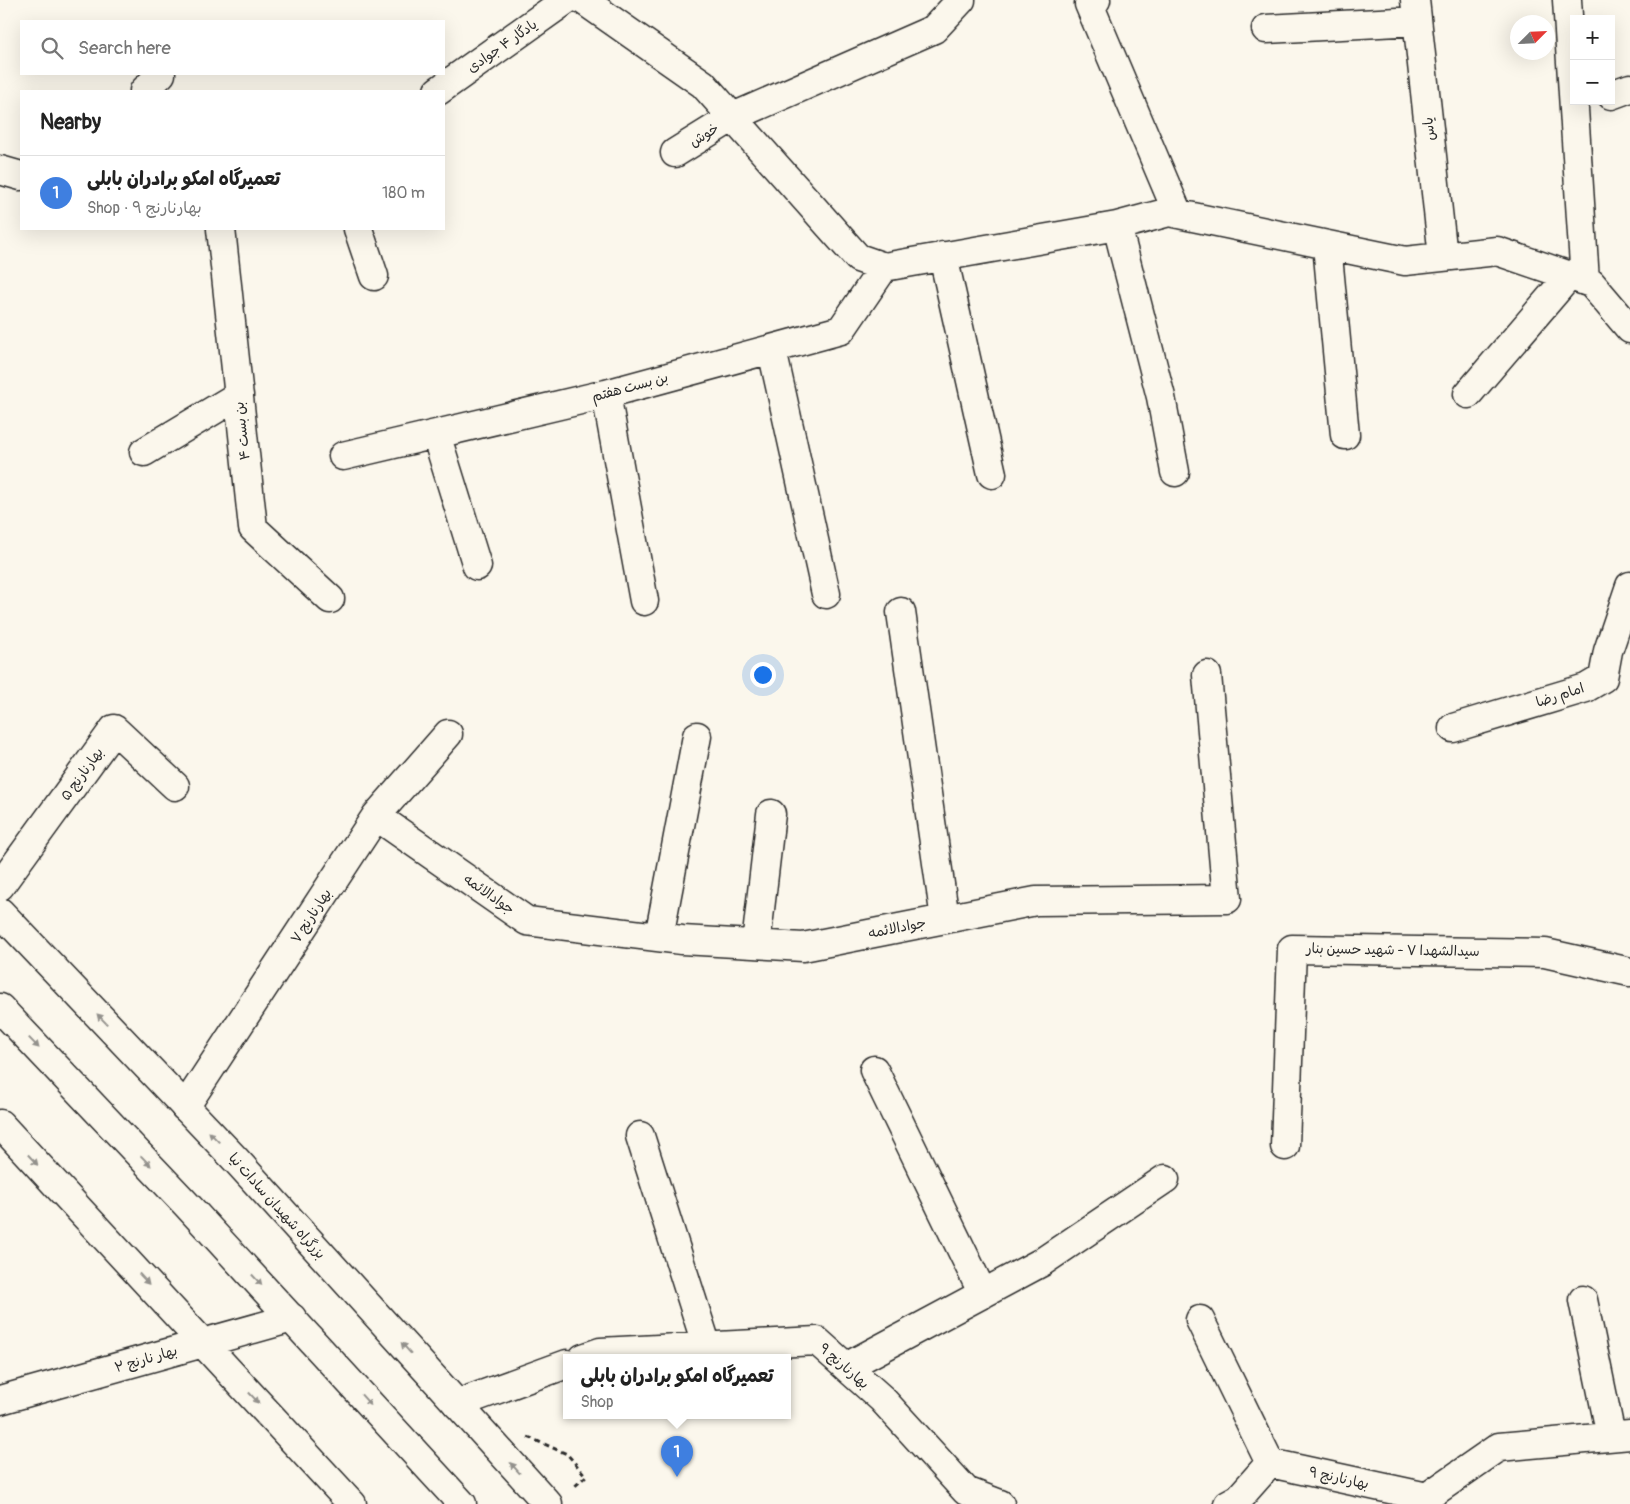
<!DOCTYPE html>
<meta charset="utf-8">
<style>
body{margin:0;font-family:Pangolin,"Playpen Sans Arabic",sans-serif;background:#f2f2f2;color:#222}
.controls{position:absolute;right:15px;top:15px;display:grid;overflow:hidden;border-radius:0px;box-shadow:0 5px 20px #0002}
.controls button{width:45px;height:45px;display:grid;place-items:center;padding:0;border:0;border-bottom:1px solid #e0e0e0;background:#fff;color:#222;font:25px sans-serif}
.compass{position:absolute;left:1510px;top:15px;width:45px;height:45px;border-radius:50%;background:#fff;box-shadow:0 5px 20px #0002;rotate:66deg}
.you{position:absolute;left:762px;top:674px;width:18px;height:18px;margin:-12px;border:4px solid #fff;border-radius:50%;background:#1a73e8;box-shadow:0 0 0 8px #1a73e833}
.badge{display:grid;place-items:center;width:32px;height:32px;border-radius:50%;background:#ea580c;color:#fff;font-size:16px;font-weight:700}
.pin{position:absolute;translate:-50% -41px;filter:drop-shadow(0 1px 2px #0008)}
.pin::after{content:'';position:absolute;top:26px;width:18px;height:15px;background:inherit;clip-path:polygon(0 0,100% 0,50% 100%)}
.popup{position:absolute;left:563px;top:1354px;width:228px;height:65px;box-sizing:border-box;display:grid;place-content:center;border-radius:0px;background:#fff;filter:drop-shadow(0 1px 4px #0005);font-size:16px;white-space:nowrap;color:#767676}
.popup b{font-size:19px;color:#222}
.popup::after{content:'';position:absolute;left:50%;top:100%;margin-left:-10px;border:10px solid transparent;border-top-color:#fff}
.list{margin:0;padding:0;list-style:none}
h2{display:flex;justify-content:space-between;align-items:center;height:65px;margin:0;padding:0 20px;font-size:21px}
h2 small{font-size:16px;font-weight:400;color:#767676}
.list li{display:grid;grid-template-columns:32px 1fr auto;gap:15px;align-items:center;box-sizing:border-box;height:75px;padding:0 20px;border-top:1px solid #e0e0e0}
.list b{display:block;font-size:19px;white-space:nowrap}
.list p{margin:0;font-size:16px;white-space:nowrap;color:#767676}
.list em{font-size:16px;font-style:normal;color:#767676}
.icon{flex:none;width:28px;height:28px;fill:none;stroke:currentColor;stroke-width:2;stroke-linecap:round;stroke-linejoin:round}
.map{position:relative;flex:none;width:1630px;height:1504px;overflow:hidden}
.search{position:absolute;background:#fff;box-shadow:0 5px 20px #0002;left:20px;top:20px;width:425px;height:55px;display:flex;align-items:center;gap:12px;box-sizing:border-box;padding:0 18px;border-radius:0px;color:#767676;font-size:19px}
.panel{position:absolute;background:#fff;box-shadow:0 5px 20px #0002;left:20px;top:90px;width:425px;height:140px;border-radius:0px}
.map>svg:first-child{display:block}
</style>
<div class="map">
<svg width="1630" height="1504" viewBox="0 0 1630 1504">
<rect width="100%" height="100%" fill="#fbf7ec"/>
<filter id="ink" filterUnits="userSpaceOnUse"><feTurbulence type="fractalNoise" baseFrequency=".02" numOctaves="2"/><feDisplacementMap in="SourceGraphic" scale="10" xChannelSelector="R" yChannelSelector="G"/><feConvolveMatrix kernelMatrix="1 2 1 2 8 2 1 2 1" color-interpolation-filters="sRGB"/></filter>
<g filter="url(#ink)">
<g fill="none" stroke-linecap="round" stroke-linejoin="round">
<defs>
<path id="minor" d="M583,0L703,84L858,258L884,267L1117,226
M1096,0L1089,4L1178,214
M1415,0L1443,257
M1567,0L1585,281
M1266,29L1417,21
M144,91L161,74
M438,91L566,0
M1611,95L1630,88
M675,153L733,117L934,29L961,0
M0,170L21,176
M221,229L253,528L330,599
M358,229L374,276
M1327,245L1345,435
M943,256L992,474
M772,350L826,594
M606,394L644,601
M1468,394L1569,276
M436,434L477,566
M144,452L239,395
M343,456L606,394L841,330L884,267
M1175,472L1161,397L1117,226L1169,212L1405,261L1497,251L1591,283L1630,329
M901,612L945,919
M1453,728L1586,688L1603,678L1608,651L1630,586
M376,816L527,921L682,940L803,947L1036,901L1227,899L1207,675
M0,886L114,729L175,786
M659,937L697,736
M756,944L771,814
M874,1070L983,1294
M185,1107L376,816L448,734
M0,1124L352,1504
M640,1136L707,1347
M1285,1146L1292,949L1545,953L1630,972
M1583,1300L1611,1436
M1200,1320L1270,1463
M583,1358L600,1352L817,1341L882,1399L966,1491L1000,1504
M846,1367L1042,1262L1165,1179
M0,1400L292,1318
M457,1404L567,1364
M1228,1504L1239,1498L1270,1463L1427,1497L1499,1447L1630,1435"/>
<path id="highway" d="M0,912L236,1160L548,1504
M0,1008L187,1205L462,1504"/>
</defs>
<use href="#minor" stroke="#2b2b2b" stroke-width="31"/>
<use href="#highway" stroke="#2b2b2b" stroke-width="31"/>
<path stroke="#2b2b2b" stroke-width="3" stroke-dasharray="5 4" stroke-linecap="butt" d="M528,1437L567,1454L586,1476L573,1488"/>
<use href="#minor" stroke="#fbf7ec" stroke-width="28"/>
<use href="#highway" stroke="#fbf7ec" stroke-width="28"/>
</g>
<defs><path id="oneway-solid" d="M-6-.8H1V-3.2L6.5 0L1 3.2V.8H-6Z" transform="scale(1.25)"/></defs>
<g fill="#93918c">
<use href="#oneway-solid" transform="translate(102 1019) rotate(-134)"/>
<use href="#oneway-solid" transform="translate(34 1043) rotate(46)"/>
<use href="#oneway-solid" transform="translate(214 1137) rotate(-134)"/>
<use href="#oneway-solid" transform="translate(33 1160) rotate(47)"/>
<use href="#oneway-solid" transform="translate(146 1161) rotate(46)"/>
<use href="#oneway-solid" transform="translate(144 1279) rotate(47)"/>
<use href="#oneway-solid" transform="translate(257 1280) rotate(47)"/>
<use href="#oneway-solid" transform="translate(406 1348) rotate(-132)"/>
<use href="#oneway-solid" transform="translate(254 1398) rotate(47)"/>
<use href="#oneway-solid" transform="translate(366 1400) rotate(48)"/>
<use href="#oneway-solid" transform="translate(515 1468) rotate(-132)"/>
</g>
</g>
<g text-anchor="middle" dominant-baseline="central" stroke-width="4.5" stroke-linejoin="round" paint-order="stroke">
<g font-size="14" fill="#2b2b2b" stroke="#fbf7ec">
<text transform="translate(502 46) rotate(-35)">یادگار ۴ جوادی</text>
<text transform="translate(1429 129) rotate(-96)">یاس</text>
<text transform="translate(704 135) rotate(-32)">خوش</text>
<text transform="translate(630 387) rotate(-15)">بن بست هفتم</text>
<text transform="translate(242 431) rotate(-96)">بن بست ۴</text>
<text transform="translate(1560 695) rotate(-18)">امام رضا</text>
<text transform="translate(82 774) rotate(-54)">بهارنارنج ۵</text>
<text transform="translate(489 894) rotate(35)">جوادالائمه</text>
<text transform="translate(311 916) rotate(-57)">بهارنارنج ۷</text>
<text transform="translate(897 928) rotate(-11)">جوادالائمه</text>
<text transform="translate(1393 950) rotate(1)">سیدالشهدا ۷ - شهید حسین بنار</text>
<text transform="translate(277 1206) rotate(48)">بزرگراه شهیدان سادات نیا</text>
<text transform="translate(146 1359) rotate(-16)">بهار نارنج ۲</text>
<text transform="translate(844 1366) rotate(41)">بهارنارنج ۹</text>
<text transform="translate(1339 1478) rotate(12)">بهارنارنج ۹</text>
</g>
</g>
</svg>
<div class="controls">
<button>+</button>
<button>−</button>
</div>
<svg class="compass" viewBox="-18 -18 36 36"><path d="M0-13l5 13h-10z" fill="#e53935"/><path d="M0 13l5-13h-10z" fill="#767676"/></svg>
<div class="you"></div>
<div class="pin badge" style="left:677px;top:1477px;background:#3f7fe0">1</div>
<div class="popup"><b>تعمیرگاه امکو برادران بابلی</b>Shop</div>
<div class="search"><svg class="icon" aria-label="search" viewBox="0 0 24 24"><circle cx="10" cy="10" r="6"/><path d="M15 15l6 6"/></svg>Search here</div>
<section class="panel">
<h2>Nearby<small></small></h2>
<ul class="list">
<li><span class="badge" style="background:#3f7fe0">1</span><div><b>تعمیرگاه امکو برادران بابلی</b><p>Shop · بهارنارنج ۹</p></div><em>180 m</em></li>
</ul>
</section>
</div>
